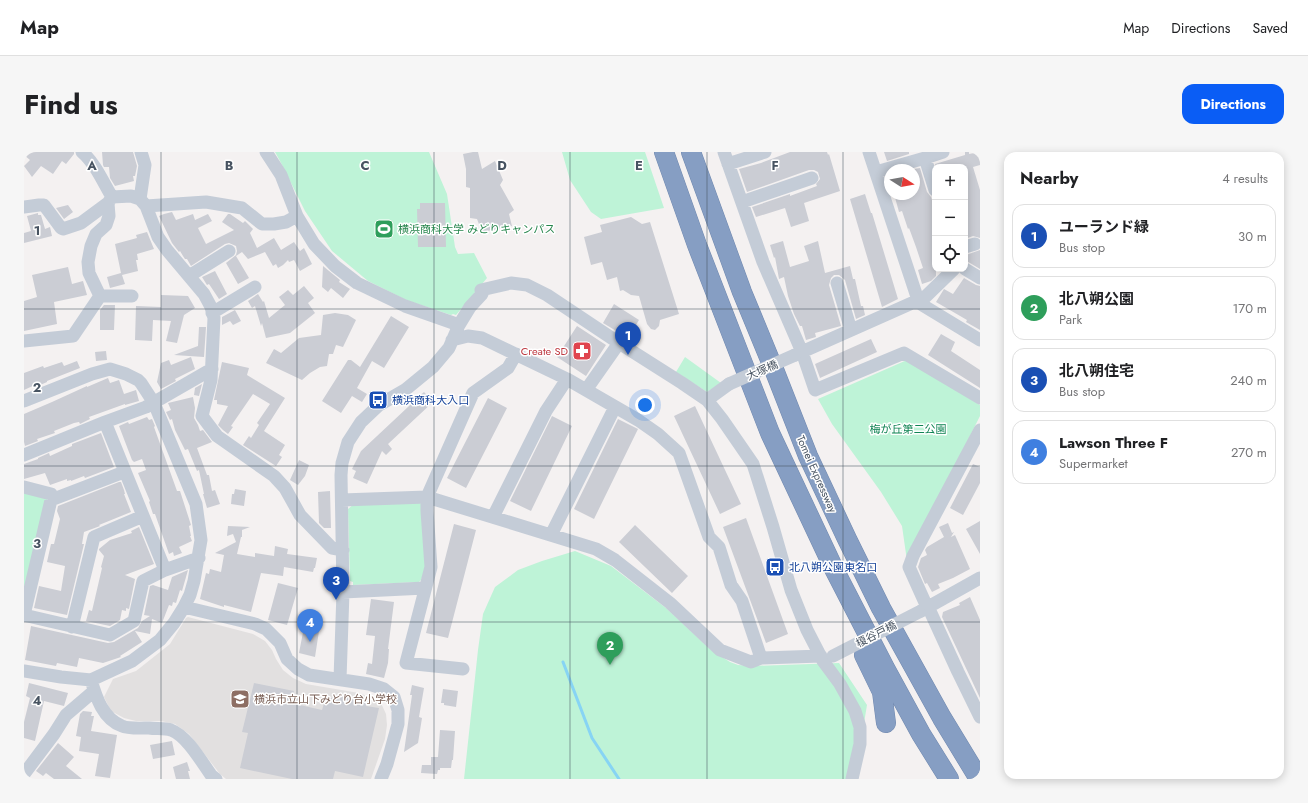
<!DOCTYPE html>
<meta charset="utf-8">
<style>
body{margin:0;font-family:Jost,"Noto Sans JP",sans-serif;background:#f6f6f6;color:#202124}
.controls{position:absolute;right:12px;top:12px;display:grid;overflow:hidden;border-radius:8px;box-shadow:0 2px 10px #0003}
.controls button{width:36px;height:36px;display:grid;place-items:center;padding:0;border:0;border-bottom:1px solid #e0e0e0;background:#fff;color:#202124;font:20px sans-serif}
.compass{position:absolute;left:860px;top:12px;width:36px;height:36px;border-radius:50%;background:#fff;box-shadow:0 2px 10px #0003;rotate:101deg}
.you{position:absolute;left:621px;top:253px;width:14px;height:14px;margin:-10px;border:3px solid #fff;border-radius:50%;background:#1a73e8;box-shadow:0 0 0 6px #1a73e833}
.badge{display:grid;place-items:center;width:26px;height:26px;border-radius:50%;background:#0a5df5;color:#fff;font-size:13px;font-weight:700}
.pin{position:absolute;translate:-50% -33px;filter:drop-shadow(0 1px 2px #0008)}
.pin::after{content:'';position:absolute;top:21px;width:14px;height:12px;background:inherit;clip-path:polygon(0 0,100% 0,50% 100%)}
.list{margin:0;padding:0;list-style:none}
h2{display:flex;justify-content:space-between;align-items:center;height:52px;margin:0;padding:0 16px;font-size:17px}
h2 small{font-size:13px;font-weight:400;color:#757577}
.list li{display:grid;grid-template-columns:26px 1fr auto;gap:12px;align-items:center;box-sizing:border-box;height:64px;margin:0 8px 8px;padding:0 8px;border:1px solid #e0e0e0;border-radius:12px}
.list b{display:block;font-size:15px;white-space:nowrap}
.list p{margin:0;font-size:13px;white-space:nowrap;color:#757577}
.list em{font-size:13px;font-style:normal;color:#757577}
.icon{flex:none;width:22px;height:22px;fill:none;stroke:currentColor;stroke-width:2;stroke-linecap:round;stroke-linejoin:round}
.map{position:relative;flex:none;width:956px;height:627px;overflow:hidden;border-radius:12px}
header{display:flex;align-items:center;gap:24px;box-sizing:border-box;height:56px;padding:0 20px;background:#fff;border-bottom:1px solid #e0e0e0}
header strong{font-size:19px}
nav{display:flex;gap:22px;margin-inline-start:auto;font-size:14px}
.intro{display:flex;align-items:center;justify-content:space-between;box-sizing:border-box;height:96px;padding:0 24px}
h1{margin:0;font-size:28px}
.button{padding:10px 18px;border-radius:12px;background:#0a5df5;color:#fff;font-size:14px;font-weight:700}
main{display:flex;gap:24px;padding:0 24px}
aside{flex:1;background:#fff;border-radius:12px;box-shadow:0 2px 10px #0003}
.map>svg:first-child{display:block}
</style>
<header>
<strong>Map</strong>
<nav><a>Map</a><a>Directions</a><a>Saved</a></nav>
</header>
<div class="intro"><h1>Find us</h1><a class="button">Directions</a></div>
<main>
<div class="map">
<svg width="956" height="627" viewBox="0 0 956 627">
<rect width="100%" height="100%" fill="#f4f1f1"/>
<path fill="#e2e0e0" d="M164,465L229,482L241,489L248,498L252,507L259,518L269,526L282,532L335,541L356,549L362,562L363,573L361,587L347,627H202L196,622L165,582L151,572L137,569H112L100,566L87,559L80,545L89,527L112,519L136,500L146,492L162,466Z"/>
<path fill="#bef3d7" d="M251,0H405L423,42L431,95L434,102L450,101L463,126L432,163L429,162L427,163L382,148L344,129L308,99L281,59L256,9Z
M538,0H621L640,56L577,67L567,60L546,28Z
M661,205L697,231L683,240L652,220Z
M883,208L956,253V264L883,409L878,374L857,340L808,272L794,247Z
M0,338L24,345L0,443Z
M394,349L398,353L402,416L397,428L395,430L329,433V430L326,429L324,357L330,352Z
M551,399L587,414L642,456L687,498L706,510L714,513L728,514L815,511L843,553L840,571L822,627H440L454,498L459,462L471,435L494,418L518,409Z"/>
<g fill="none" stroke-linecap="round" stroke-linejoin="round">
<path stroke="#87d4f4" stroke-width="3" d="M539,510L568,586L595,627"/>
</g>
<path fill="#cbcdd4" d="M0,0H50V2L42,12L38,9L29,22L17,14L8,25L0,14L6,8L0,3Z
M78,0H109L113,14L111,24H109L110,29L91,34L86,26L85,15H80L79,13Z
M449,0H454L458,17L471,9L479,28L476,33L490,58L485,62L488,74L458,80L453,67L446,66V36L442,35V17L439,2Z
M766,0H803L804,3L805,2L816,39L780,51L785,69L767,75L761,56L732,65L728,55L766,42V44L793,34L792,32L796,27L794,20L790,18H785L723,40L715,17L737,11Z
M860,0H885V2L863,9Z
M941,0H945V2L956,0V13L949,15L956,38V86L949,84L941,87V15H912L911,12L941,3Z
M896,16L903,40L907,45L911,57L912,124L907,129L898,132L894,118L899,116L892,95L885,76L884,77L878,59L875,60L870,42H890V17Z
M841,42L847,61H848L874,147L858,155L826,47Z
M396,51H421L422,95H394L393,57H396Z
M44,53L49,60L40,67L32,56Z
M148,60L152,68L169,62L171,68L184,62L188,69L174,76L182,92L210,78L198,70L204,62H206L219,71L221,69L229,77L226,81L233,96L250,86L257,98L270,90L276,99L280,96L288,112L276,119L270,108L265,110L264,108L259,113L254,116L252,112L249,114L241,100L224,107L218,100L212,104L225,126L214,132L202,111L212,103L213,99L212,94L205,91L201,92L167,114L163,107H161L159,104L156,99L155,100L148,91L135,64L140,62Z
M14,61V63H17L21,77L26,75L28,84L0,91V81L7,79L3,64Z
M607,65L618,72L626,70L655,162L636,168L635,174L631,178L627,177L623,172L615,144L607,143L599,138L596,139L593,125L583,128L578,110L567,113L560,85L578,80L576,73Z
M123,80L130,97L113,102L114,108H112L114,119L98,123L101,132L86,136L83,125L97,121L91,92L113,86L112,83Z
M759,89L766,115L785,109L780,94L794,89L801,121L826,114L829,127H831L837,154H839L841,163L832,167L821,128L815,123H810L807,126L805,133L817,174L791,181L792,185L782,188L778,174H776L770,162L764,144L760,125L755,127L751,105L750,106L746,93Z
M956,98V117L941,108L942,103Z
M299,114L316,128L315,130L326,137L319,146L307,136L304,140L298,135Z
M44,115L48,132L59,129L63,143L30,150L33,172L0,179V149L13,145L8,123Z
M191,119L203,142L195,147L185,132L183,133L178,125Z
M940,126L952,133L956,134V178L942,170L943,168L912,150L920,137L929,142Z
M280,134L290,146L284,151L291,161L266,181L242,186L238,171L237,174L231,154L228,156L224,149L234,142L239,150L240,149L245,166L261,153L255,145L264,138L269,143Z
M137,143L164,144L171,156L160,163L153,191L142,189L147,169L129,168L128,189L111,188L112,154L137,155Z
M590,152L615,168L604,186L579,171Z
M80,153H91L90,178H76V158Z
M211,158L217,169L209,173L206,169L198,173V165Z
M311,161L324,163L332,168L319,195L312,193L309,202H305L303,214L296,215L286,221L278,228L242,211L250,197L257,201L275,186L297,183L299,163Z
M367,164L385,175L360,216L348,209L333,236L343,242L338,250L328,244L317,261L298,249L324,208H327L336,215Z
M553,174L582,193L562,224L533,205Z
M175,175H182L180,205L150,203L174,194Z
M917,182L931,190L927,199L956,218V236L904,203Z
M847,187L853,200L796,226L791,212Z
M82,199L83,208L72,209L71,200Z
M167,205L171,217L151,227L152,229L137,237L133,230L137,211L145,208L147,213Z
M53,209L56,216L23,229V230L14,234L13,232L0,238V221L19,214L20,216L38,210L40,214Z
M198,210L225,216L223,223L261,246L240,279L261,293L255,303L258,305L252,314L219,293L225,284L227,286L235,273L233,271L246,252L229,242L207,274L209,275L204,282L199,278L194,273L204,254L193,252V248H190Z
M84,226L86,231L95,228L100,242L112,238L115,249L101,253V252L65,265L66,267L56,272L55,270L50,271L30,279L31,281L13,287L14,289L1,294L0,290V262L28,250L63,234V235Z
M178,232L175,244L170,243L171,236Z
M400,240L409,250L364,292L368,297L362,303L358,299L343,332L329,326L332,319L328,317L337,299Z
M169,245L171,256L170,266L174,273L176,279L179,278L188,290L173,296L183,323H185L188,339L191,338L196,352L183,356L179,342H180L175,318L173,319L164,297L161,298L151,278L148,267L146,268L142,260L147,258L144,251Z
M464,246L483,256L442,336L423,326Z
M671,254L717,352L696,362L650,264Z
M528,264L548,274L507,359L486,349Z
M123,265L125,268L128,267L131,274L130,275L139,300L153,339H156L167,373L165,374L167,384H166L168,389L155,395L158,401L150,404L149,400L145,402L131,362H129L125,350L126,349L114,321L122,318L118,307L110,310L108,308L95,274L104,270L105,272Z
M594,267L614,277L570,367L550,357Z
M77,281L90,315L61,326L60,324L47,329V328L43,329V327L26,333L21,321L0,327V312L14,307V306L25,301L26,304L48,294V292Z
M275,308L285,313L281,324L274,333L266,328Z
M949,312L956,315V331L939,363L926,356Z
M95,330H97L100,338L101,342H100L107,360L75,373L76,374L60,380L58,392H60L43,463L10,456L15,434L37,439L41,414L23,410L27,392H30L36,367L33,359L34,354Z
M211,337L222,339L220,354L207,352L208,342H210Z
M306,339L307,376H300L295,371L294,340Z
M722,366L764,482L742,491L699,375Z
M956,369V402L942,377Z
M924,371L928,381L930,380L927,385L931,383L946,417L929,426L914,432L916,436L908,440L903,431L901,432L894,415L897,406L903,403L901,398L903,395L920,385L915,375Z
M430,372L452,378L424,486L402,481Z
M611,373L664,424L648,441L595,390Z
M204,374L226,375L218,378V385H217L213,402L231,405V401L250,404L251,394L264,397L263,402L293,406L291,416H290L289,420L260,415L259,424L237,421L227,460L200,453V455L176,447L182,421L185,422L186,417L197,420L200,403L191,401L212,390L209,382L203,384Z
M115,375L130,412L101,423L111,427L105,457L102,456V459L98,458L96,468L86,474L62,469L65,458L68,459L78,416L77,415L80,404L75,398V397L86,388L108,381L107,379Z
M164,418L158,439L156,438L152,451L149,450L148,454L145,453L138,471L128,467L126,482L111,479L118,490L96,504L97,505L79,511L55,506L53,515L33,511L32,514L1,508L7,474L84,491L90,490L114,476L118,469L126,464L120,463L126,434L129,433L144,438L148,425Z
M254,431L274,436L263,473L244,468Z
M946,445L956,468V546L918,465L919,460L936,453L935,451Z
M347,447L370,450L364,497H365L364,511L360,526L342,522L344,511L348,512L351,484L342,483Z
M280,475L295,479L291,505L275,501Z
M5,531L44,541L40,554L20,549L11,589L0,586V570L6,546L2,544Z
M230,531L270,539L267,551L298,558L302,545L316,548V544L343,550L342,554L355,556L339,625L311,619L309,627H268L216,616L224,581L218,580Z
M388,533L400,536L395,565L398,566L394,591L380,600L388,543H386Z
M419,537L434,539L432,555L420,553V551H417Z
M59,559L68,560L67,564H70L67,579L93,583L86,626L71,624L75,602L55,599L57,585L52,584L56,562Z
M416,578L431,579L429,608H428L427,616H416V618H414L413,622L397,621L398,613H407V605H414Z
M148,589L151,603L129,607L126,593Z
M34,591L50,605L42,614L58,627H30L22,621L19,624L12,619Z
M163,610L166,619H164L166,627H152L149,615Z"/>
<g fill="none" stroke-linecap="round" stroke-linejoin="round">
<defs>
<path id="highway" d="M640,0L673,93L746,281L810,417L861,516L897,582L925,627
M667,0L718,140L751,220L784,304L823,387L857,456L918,566L955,627
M840,503L858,540L862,571"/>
</defs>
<use href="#highway" stroke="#7189af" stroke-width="20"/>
<path stroke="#c4ccd7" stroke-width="13" d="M58,0C71,11 79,30 88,45
M242,0L257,23L273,64L290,92L311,114L333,131L381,154L435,173
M700,0L739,110L778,200L791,238L880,201L956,246
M845,0L895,151
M901,6L911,38
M704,12L741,0
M852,20L901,6L919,0
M116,47L121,13L117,0
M718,50L788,26
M122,54L182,50L218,56L238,72H250L262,70L273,64
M0,55L15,53H20L37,76L39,77L57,71L84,51L88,45L107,44L116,47L122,54L134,85L143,98L180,142L187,155L190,166L187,228L178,264L193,284L250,324L261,336L276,363L308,396L319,398
M941,95L951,92
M941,117L956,126
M165,124L205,99
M813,131L827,178
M76,144L65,121L64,110L67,94L72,82L82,73L85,64L84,51
M76,144H108
M895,151L930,117
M188,161L231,135
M428,188L444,184L458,186L543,227L614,268L634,282L655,301L685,385L695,395L707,433L718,449L737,506L797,504
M0,189L49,184L76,144
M771,203L888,151H895L956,188
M562,238L595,191
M683,248L705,232
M0,249L68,222L86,217L102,222L114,228L117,231L130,251L172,352L177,388L170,429L166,443L160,455L150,471L136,488L108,509L67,528L37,525L0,519
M81,270L141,418
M956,278L889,404L885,415L903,455L906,459L934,520L956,565
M0,303L81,270L122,255L188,217
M0,335L27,342V348L0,463
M27,348L100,320
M318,348L403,345L572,397L591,408L646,451L696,498L727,510L737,506
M469,365L522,259L543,227
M527,383L591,255
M319,440L401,436
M160,455L231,472L242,477L256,491L263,507L274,517L285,523L345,532L360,537L370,545L374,558V572L363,612L357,627
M897,459L956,426
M0,463L86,483L110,469L119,429L141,418L175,406
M48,475L70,385L119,364
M439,517L382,511L407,415L403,359V345L449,241L484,216L492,202
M316,527L319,440L317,323L318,311L324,290L337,270L355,253L381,238L409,215L425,196L435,173L446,155L458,142L457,138L487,131L503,133L523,143L595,191L658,231L683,248L698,267L729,312L749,375L767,438L783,478L799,509L816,532L831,559L836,575V592L828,627
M67,528C72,545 79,567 98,574C104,577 118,576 125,576C132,577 141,576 147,578C163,584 177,609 187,623L192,627
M0,622L30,582L42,563L70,539"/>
<use href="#highway" stroke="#869ec3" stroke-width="19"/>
<path stroke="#c4ccd7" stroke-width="13" d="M705,232L771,203
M809,504L895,460"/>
</g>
<path fill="none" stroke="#475361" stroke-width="1" stroke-opacity="0.55" d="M137,0V627M273,0V627M410,0V627M546,0V627M683,0V627M819,0V627M0,157H956M0,314H956M0,470H956"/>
<defs>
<symbol id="stadium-square" viewBox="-11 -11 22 22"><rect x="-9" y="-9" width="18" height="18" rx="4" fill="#2e9e5b" stroke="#fff"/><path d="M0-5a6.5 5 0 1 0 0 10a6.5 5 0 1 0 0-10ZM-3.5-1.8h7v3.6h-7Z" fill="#fff"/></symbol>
<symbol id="pharmacy-square" viewBox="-11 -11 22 22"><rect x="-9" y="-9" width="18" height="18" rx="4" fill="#e0444e" stroke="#fff"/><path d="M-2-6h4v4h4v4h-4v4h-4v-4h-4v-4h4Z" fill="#fff"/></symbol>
<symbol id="bus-square" viewBox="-11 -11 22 22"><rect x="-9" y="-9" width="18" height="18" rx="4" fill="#1a4fb4" stroke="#fff"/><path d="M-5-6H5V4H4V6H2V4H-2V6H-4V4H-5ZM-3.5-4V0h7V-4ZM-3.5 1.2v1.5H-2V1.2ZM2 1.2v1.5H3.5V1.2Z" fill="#fff"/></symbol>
<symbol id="school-square" viewBox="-11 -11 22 22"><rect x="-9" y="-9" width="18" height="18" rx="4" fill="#8d6e63" stroke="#fff"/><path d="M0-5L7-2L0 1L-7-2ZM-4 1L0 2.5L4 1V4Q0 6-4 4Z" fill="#fff"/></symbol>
</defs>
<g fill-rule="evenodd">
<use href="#stadium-square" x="349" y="66" width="22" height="22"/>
<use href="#pharmacy-square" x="547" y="188" width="22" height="22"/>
<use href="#bus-square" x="343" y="237" width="22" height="22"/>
<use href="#bus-square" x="740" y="404" width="22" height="22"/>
<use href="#school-square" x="205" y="536" width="22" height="22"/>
</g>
<g text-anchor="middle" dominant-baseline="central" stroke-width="3" stroke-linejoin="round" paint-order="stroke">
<g font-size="11" fill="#27864d" stroke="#fff" text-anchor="start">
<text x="374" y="77">横浜商科大学 みどりキャンパス</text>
</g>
<g font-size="11" fill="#be3a42" stroke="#fff" text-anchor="end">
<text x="544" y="199">Create SD</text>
</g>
<g font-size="11" fill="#475361" stroke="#fff">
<text transform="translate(738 218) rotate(-24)">大塚橋</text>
<text transform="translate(793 322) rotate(66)">Tomei Expressway</text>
<text transform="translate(852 482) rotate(-27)">榎谷戸橋</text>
</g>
<g font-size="11" fill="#164399" stroke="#fff" text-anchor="start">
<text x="368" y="248">横浜商科大入口</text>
<text x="765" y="415">北八朔公園東名口</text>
</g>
<g font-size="11" fill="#108454" stroke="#fff">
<text x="884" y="277">梅が丘第二公園</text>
</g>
<g font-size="11" fill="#785e54" stroke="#fff" text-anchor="start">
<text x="230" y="547">横浜市立山下みどり台小学校</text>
</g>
</g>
<g font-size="13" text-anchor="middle" font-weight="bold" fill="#475361" stroke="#fff" stroke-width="3" stroke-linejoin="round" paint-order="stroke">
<text x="68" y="18">A</text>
<text x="205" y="18">B</text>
<text x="341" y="18">C</text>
<text x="478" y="18">D</text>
<text x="615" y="18">E</text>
<text x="751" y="18">F</text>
<text x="13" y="83">1</text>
<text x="13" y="240">2</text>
<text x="13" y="396">3</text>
<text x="13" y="553">4</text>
</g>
</svg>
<div class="controls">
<button>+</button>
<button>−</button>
<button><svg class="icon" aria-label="locate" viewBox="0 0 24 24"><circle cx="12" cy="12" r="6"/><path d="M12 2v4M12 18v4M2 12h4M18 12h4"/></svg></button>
</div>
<svg class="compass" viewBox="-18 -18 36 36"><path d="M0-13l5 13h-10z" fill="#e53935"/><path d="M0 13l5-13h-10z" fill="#757577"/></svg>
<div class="you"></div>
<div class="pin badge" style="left:604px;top:203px;background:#1a4fb4">1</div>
<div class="pin badge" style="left:586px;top:513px;background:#2e9e5b">2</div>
<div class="pin badge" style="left:312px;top:448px;background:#1a4fb4">3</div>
<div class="pin badge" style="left:286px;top:490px;background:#3f7fe0">4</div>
</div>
<aside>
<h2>Nearby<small>4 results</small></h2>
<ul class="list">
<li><span class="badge" style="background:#1a4fb4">1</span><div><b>ユーランド緑</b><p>Bus stop</p></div><em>30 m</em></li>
<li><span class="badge" style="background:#2e9e5b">2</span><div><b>北八朔公園</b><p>Park</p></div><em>170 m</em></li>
<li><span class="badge" style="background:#1a4fb4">3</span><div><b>北八朔住宅</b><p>Bus stop</p></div><em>240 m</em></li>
<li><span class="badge" style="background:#3f7fe0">4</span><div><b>Lawson Three F</b><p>Supermarket</p></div><em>270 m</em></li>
</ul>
</aside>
</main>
